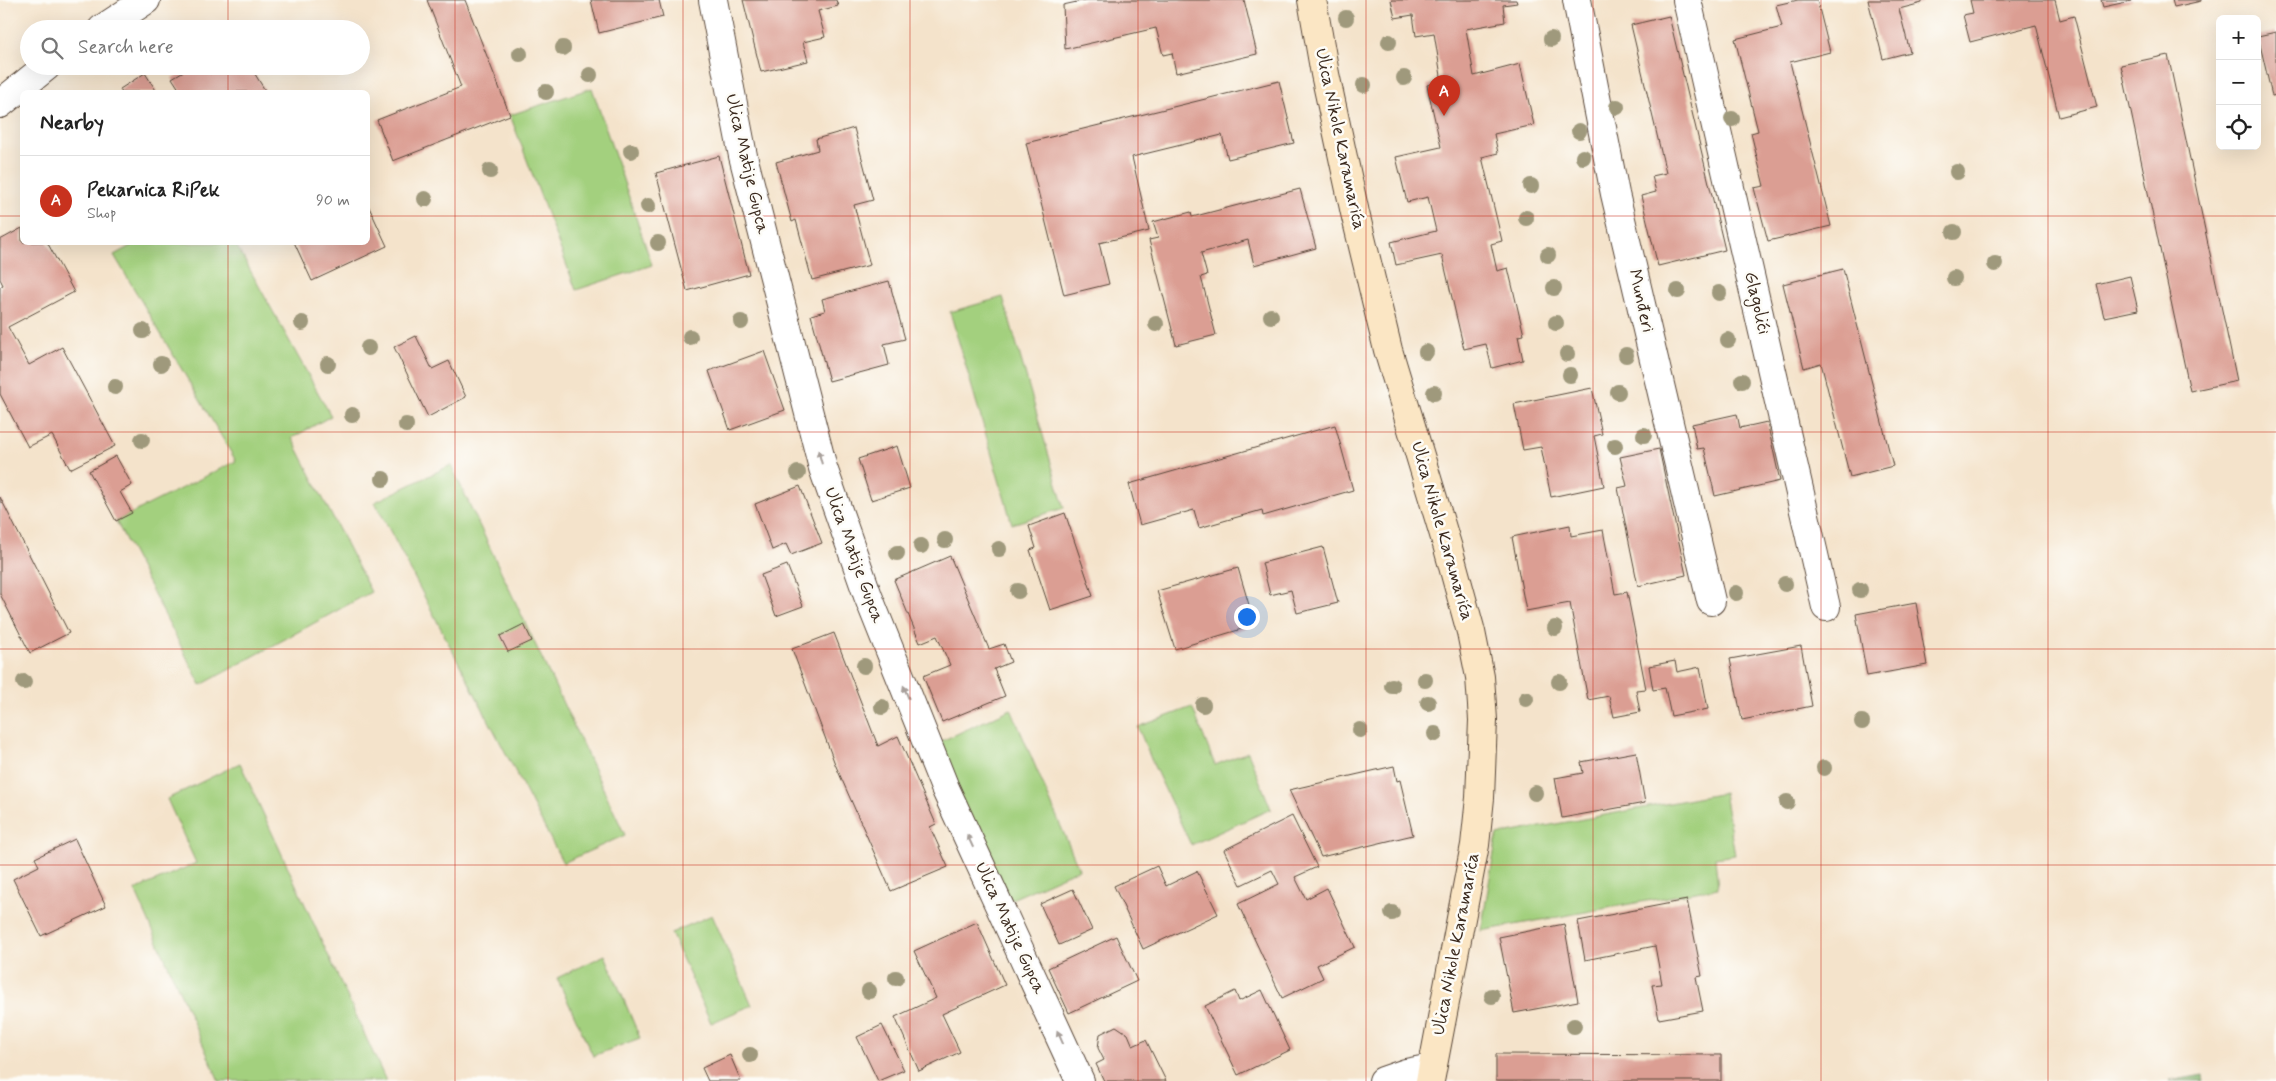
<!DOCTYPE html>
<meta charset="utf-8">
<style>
body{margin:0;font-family:Mynerve,sans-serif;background:#f6f6f6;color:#222}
.controls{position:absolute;right:15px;top:15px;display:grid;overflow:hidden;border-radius:8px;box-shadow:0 5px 20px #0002}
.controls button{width:45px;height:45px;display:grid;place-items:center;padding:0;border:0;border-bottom:1px solid #e0e0e0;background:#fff;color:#222;font:25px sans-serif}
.you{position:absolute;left:1246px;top:616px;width:18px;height:18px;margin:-12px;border:4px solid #fff;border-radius:50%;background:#1a73e8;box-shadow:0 0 0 8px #1a73e833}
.badge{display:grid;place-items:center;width:32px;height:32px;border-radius:50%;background:#c8321e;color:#fff;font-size:16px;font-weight:700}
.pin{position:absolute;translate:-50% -41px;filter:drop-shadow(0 1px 2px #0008)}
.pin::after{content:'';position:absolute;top:26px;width:18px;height:15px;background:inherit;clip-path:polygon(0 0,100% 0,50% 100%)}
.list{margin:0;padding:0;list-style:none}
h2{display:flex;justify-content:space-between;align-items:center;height:65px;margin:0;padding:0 20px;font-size:21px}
h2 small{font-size:16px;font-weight:400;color:#767676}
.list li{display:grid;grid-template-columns:32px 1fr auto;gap:15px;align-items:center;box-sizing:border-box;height:90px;padding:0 20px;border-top:1px solid #e0e0e0}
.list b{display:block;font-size:19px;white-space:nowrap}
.list p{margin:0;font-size:16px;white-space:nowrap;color:#767676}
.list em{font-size:16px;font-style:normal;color:#767676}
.icon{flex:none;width:28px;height:28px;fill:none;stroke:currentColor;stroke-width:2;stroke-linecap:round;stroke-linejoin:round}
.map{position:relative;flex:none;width:2276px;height:1081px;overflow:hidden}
.search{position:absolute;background:#fff;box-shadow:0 5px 20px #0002;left:20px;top:20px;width:350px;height:55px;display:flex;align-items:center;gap:12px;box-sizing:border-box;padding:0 18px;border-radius:28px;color:#767676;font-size:19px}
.panel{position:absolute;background:#fff;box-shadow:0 5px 20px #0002;left:20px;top:90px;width:350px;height:155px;border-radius:8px}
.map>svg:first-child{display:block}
</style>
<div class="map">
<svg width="2276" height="1081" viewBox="0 0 2276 1081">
<rect width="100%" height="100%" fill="#fdfcf7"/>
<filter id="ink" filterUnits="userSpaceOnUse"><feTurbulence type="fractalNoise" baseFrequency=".02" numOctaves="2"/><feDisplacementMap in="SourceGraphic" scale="10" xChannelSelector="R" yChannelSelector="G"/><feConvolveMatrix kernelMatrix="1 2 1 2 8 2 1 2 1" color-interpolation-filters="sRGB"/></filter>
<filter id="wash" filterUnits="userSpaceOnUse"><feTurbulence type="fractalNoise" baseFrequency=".0096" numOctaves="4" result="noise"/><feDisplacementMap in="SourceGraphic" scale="20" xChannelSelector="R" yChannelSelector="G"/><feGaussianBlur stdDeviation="1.12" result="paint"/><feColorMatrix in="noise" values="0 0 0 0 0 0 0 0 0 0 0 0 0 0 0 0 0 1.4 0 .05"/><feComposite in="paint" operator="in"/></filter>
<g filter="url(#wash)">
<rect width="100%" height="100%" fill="#f4e3cb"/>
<path fill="#a3d07e" stroke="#6f7d4e" d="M592,88L652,265L576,290L510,115Z
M136,243H235L331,416L292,438L371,592L201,685L116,521L236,461L114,255Z
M1003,297L1064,508L1012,524L950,312Z
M451,465L625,835L563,863L375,502Z
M1192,707L1215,765L1248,752L1271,809L1191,845L1153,764L1138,727Z
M1011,709L1079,869L1003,903L935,744Z
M240,763L386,1081H219L135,890L196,863L167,799Z
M1724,793L1735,855L1715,858L1718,888L1481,931L1497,835Z
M712,915L752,1005L711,1023L671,933Z
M605,955L640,1038L593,1056L557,978Z"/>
<path fill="#82b26d" stroke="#5e6e46" d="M2203,1075L2204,1081H2169Z"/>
<g id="blocks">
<path fill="#db9e93" d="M427,0H465L510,115L393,161L377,120L461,87Z
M591,0H659L663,17L599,33Z
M743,0H836L838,6L818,11L825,37L803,42L808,61L761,72Z
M1086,0H1244L1257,54L1176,73L1172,53L1163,55L1156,28L1065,49L1063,5Z
M1391,0H1516L1517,3L1503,5L1505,22L1466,29L1474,76L1520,64L1534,125L1494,134L1498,153L1482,157L1502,241L1491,244L1497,271L1508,268L1524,335L1518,336L1523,360L1492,368L1486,344L1464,349L1442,255L1396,265L1391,242L1436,231L1428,197L1407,202L1396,157L1441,147L1427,85L1442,82L1434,33L1416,36L1413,15L1395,18Z
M1798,0H1817L1830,52L1790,62L1831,226L1768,241L1754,188L1764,186L1751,133L1758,131L1735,39L1782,27L1776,5Z
M1868,0H1922V3L1899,9L1910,52L1883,59Z
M1970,0H2055L2060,20L2074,16L2097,107L2059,117L2036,25L1970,42L1963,15L1973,13Z
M2101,0H2131V1L2103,7Z
M2172,0H2201V1L2174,7Z
M1669,16L1725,250L1658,266L1641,196L1656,192L1652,176L1666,173L1631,25Z
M2276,32V95L2272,96L2258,36Z
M2168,55L2237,381L2190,391L2121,65Z
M192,66H205L210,74L223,66H250L266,92H181L172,78Z
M145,73L157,92H122L120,89Z
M1279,81L1294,143L1228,159L1222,135L1132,157L1149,231L1099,243L1109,284L1064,295L1026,143Z
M854,128L873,200L854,205L870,265L812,280L796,220L792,222L776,162L818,150L816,139Z
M719,156L749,274L687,291L656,173Z
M1300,189L1316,248L1254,265L1248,240L1201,253L1207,275L1201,277L1216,335L1176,345L1149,240L1158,238L1153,222L1191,212L1192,217Z
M368,205L387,246L312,281L294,242H368Z
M22,228V242H47L74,292L8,327L29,365L62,347L115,446L70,469L52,435L28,447L0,394V287L3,285L0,279V240Z
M1843,269L1893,466L1850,477L1821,363L1804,368L1783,284Z
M2130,276L2138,310L2104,317L2096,284Z
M889,281L905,339L884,344L889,365L829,381L811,315L825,311L822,299Z
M416,336L432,369L449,361L466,397L428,417L394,347Z
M764,351L785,410L730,430L709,371Z
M1592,388L1602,434L1594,436L1604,486L1551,497L1541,447L1523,450L1514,404Z
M1737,414L1740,428L1767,422L1780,481L1715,496L1704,448L1697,449L1692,424Z
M1335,425L1353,490L1263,516L1262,510L1199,528L1194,510L1140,525L1129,484Z
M897,446L910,488L871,500L858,459Z
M1659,449L1686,575L1638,586L1618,488L1627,486L1620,457Z
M116,456L132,485L120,492L132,513L116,521L89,471Z
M800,486L822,543L791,555L786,544L772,550L755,504Z
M0,497L69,633L30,653L0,594Z
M1065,513L1093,596L1050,610L1030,550L1036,548L1029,526Z
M1570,525L1571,536L1603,530L1615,594L1627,592L1646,689L1636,690L1640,712L1614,717L1609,696L1588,700L1570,603L1526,611L1512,537Z
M1323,547L1338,603L1297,613L1291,590L1270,595L1262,563Z
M950,556L989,649L1004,644L1011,662L994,669L1005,696L942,722L923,676L950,665L937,636L920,643L894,580Z
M787,565L803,606L776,616L761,575Z
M1238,568L1255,625L1175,649L1157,591Z
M1916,603L1927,665L1867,676L1856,614Z
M524,624L532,641L508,652L500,636Z
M834,633L878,746L898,736L936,824L930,827L948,867L891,891L835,764L792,649Z
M1801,646L1812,706L1742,720L1730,659Z
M1675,661L1677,672L1700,667L1708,709L1671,716L1665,688L1653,690L1649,666Z
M1636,752L1645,803L1562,818L1555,778L1583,773L1581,762Z
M1394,766L1397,781L1400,780L1413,835L1321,857L1289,790Z
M1292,816L1317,867L1295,877L1306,899L1327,888L1355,947L1317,965L1323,978L1282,998L1238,904L1279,884L1272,870L1241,885L1224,850Z
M75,839L106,906L41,936L13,879L39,866L35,858Z
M1157,866L1166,886L1197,871L1218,914L1143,949L1114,886Z
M1073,889L1092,930L1059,945L1040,904Z
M1687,900L1702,976L1696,977L1703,1011L1659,1019L1652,985L1662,984L1655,946L1585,960L1578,921Z
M977,922L1005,985L942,1014L960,1052L919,1071L895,1017L936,998L914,951Z
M1564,924L1578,1001L1514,1013L1499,937Z
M1116,936L1137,981L1069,1013L1048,968Z
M1262,990L1290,1050L1238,1075L1205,1006L1235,991L1239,1001Z
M882,1025L904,1070L878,1081L857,1037Z
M1116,1026L1128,1034L1133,1046L1146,1040L1166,1081H1104L1096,1064L1104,1060L1098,1048L1100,1034Z
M1496,1054L1721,1055V1081H1496Z
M730,1055L741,1081H708L702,1068Z"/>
</g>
</g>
<g filter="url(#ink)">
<use href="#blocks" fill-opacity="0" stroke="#574638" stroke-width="1"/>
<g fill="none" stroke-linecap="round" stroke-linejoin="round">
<defs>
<path id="minor" d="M713,0L743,156L823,468L868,596L945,788L1080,1081
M1577,0L1615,194L1711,601
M1687,0L1826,607
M102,29L146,0
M0,104L47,66
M1383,1081L1406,1073L1432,1068"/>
<path id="secondary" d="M1312,0L1325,74L1355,213L1388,350L1448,548L1471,632L1480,677L1483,720L1480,798L1475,845L1430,1081"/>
</defs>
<use href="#minor" stroke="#574638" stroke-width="30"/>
<use href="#secondary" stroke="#574638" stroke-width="30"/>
<use href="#minor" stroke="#fff" stroke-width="28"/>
<use href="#secondary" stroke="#fbe6c4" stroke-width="28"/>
</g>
<g fill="#9f997c">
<circle cx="1346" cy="18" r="8"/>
<circle cx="1551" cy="39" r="8"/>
<circle cx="1389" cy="42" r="8"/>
<circle cx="563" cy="48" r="8"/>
<circle cx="520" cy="54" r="8"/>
<circle cx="590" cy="75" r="8"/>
<circle cx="1404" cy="78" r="8"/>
<circle cx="1364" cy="85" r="8"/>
<circle cx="546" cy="92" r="8"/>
<circle cx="1617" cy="107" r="8"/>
<circle cx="1732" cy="119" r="8"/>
<circle cx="1579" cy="131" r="8"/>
<circle cx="631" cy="151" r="8"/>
<circle cx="1583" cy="157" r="8"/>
<circle cx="490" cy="171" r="8"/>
<circle cx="1957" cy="172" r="8"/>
<circle cx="1531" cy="186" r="8"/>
<circle cx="425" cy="199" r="8"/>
<circle cx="648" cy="206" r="8"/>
<circle cx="1526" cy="218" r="8"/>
<circle cx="1954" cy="232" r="8"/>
<circle cx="658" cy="243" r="8"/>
<circle cx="1548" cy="255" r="8"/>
<circle cx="1995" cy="264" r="8"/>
<circle cx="1954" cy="278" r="8"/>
<circle cx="1554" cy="288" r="8"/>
<circle cx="1678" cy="291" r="8"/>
<circle cx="1719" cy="293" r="8"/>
<circle cx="1271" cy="316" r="8"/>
<circle cx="741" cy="322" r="8"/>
<circle cx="302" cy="323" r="8"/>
<circle cx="1556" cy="323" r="8"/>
<circle cx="1156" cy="324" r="8"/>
<circle cx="143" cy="331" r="8"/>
<circle cx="690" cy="337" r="8"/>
<circle cx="1728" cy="340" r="8"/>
<circle cx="368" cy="348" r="8"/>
<circle cx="1426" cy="352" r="8"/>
<circle cx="1567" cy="354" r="8"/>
<circle cx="1626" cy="355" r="8"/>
<circle cx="161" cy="364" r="8"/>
<circle cx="328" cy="364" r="8"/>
<circle cx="1570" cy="375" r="8"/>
<circle cx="1742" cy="381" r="8"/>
<circle cx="115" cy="387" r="8"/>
<circle cx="1618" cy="392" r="8"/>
<circle cx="1434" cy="393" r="8"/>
<circle cx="352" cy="415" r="8"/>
<circle cx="406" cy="425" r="8"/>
<circle cx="1644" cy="435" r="8"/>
<circle cx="142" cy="440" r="8"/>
<circle cx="1615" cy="446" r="8"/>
<circle cx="798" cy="473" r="8"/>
<circle cx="383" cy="479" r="8"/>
<circle cx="945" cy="540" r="8"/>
<circle cx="921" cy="546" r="8"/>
<circle cx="999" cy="549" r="8"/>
<circle cx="897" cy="553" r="8"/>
<circle cx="1785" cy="584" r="8"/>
<circle cx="1860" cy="590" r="8"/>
<circle cx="1018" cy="591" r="8"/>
<circle cx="1736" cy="593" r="8"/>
<circle cx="1555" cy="628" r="8"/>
<circle cx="864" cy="666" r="8"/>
<circle cx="1425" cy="680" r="8"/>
<circle cx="24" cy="682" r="8"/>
<circle cx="1559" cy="682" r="8"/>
<circle cx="1392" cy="686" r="8"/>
<circle cx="1526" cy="699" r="8"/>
<circle cx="1428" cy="703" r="8"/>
<circle cx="1203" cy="705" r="8"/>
<circle cx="882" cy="707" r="8"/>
<circle cx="1862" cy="722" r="8"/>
<circle cx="1360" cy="730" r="8"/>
<circle cx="1435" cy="734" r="8"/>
<circle cx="1824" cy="768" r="8"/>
<circle cx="1535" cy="793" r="8"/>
<circle cx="1787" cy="802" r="8"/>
<circle cx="1392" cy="913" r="8"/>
<circle cx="896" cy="978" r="8"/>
<circle cx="869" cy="991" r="8"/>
<circle cx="1492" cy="996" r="8"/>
<circle cx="1574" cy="1026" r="8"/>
<circle cx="750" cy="1055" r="8"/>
</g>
<defs><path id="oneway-solid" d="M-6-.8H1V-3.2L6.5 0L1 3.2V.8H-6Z" transform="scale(1.25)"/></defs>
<g fill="#a79f9a">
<use href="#oneway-solid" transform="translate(820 457) rotate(-105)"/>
<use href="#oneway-solid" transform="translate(906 692) rotate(-112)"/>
<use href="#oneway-solid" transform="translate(970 841) rotate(-115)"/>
<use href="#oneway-solid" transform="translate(1060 1037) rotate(-114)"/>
</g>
</g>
<path fill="none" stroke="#c8321e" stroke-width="1" stroke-opacity="0.55" d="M228,0V29M455,0V1081M683,0V1081M910,0V1081M1138,0V1081M1366,0V1081M1593,0V1081M1821,0V1081M2048,0V1081M228,66V92M0,216H22M368,216H2276M228,242V1081M0,432H2276M0,649H2276M0,865H2276"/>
<g text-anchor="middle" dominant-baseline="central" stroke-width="5" stroke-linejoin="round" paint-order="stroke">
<g font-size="18" fill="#3b2a1e" stroke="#fdfcf7">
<text transform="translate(1340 139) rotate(78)">Ulica Nikole Karamarića</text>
<text transform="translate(747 164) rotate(77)">Ulica Matije Gupca</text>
<text transform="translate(1641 301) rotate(77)">Munđeri</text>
<text transform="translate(1757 303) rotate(77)">Glagolići</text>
<text transform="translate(1442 531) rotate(74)">Ulica Nikole Karamarića</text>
<text transform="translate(854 555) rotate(70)">Ulica Matije Gupca</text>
<text transform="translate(1010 928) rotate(65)">Ulica Matije Gupca</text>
<text transform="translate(1456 944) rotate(-79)">Ulica Nikole Karamarića</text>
</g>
</g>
</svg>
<div class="controls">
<button>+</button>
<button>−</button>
<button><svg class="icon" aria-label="locate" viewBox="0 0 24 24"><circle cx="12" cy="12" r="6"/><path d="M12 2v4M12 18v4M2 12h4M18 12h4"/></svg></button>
</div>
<div class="you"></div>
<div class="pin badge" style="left:1444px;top:116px">A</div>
<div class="search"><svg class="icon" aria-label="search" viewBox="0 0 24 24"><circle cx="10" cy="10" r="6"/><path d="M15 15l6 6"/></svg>Search here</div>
<section class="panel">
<h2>Nearby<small></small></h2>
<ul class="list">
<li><span class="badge">A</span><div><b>Pekarnica RiPek</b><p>Shop</p></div><em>90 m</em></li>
</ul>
</section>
</div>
